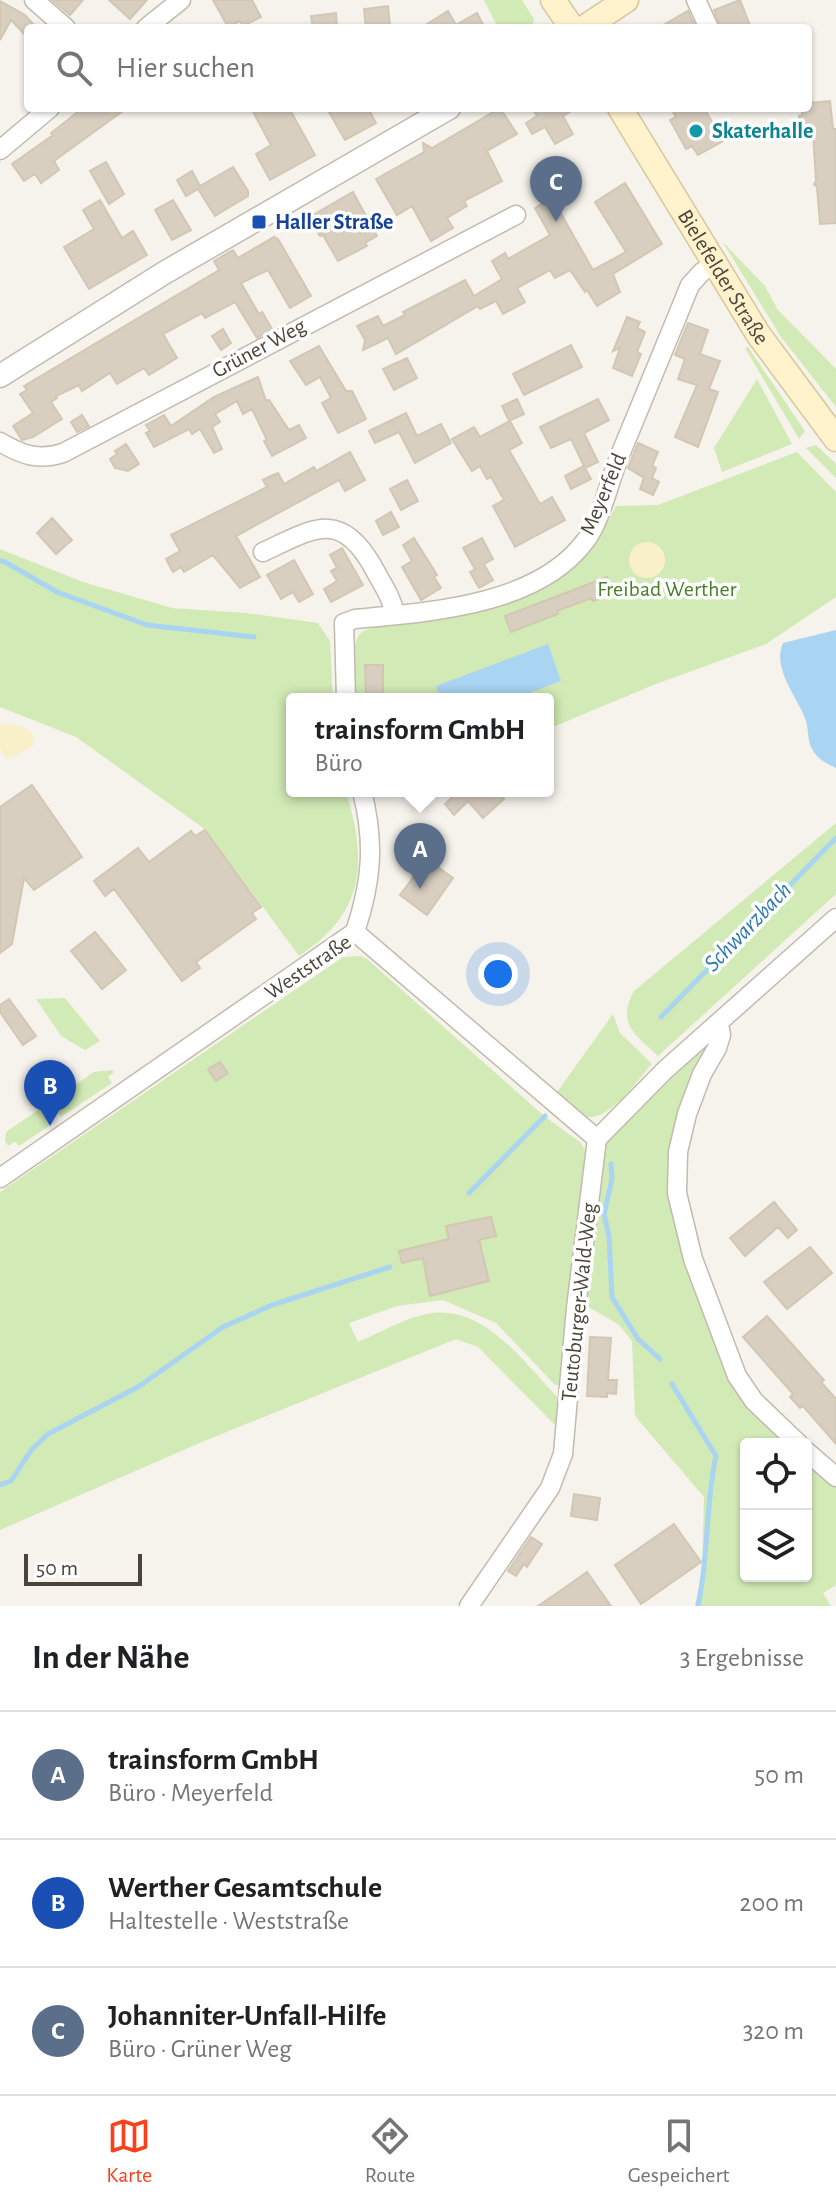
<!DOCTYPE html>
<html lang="de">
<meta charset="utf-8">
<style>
body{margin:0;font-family:"Alegreya Sans",sans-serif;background:#f6f6f6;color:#202124}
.controls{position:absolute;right:24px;bottom:24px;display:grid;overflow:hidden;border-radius:8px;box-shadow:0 2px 6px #0004}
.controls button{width:72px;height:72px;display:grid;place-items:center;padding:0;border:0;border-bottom:2px solid #e0e0e0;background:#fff;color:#202124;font:40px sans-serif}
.scale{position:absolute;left:24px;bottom:20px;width:118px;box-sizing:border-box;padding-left:8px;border:4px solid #4b4439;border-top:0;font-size:22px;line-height:28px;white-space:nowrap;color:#4b4439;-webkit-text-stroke:6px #fff;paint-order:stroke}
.you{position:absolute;left:498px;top:974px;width:28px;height:28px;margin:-20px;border:6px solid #fff;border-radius:50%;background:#1a73e8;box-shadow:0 0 0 12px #1a73e833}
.badge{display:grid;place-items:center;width:52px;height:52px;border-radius:50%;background:#fc3f1d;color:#fff;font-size:26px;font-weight:700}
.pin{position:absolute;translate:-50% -66px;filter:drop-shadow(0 2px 4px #0008)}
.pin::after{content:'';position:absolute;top:42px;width:28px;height:24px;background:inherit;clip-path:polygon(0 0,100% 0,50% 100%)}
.popup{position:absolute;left:286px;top:693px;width:268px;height:104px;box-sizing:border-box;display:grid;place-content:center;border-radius:8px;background:#fff;filter:drop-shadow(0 2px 6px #0005);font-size:26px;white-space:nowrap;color:#757577}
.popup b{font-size:30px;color:#202124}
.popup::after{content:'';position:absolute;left:50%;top:100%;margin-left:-16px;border:16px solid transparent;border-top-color:#fff}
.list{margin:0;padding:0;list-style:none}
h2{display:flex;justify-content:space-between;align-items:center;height:104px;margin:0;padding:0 32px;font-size:34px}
h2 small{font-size:26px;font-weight:400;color:#757577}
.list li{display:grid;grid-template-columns:52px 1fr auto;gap:24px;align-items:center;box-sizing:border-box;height:128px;padding:0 32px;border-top:2px solid #e0e0e0}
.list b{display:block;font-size:30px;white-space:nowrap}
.list p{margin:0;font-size:26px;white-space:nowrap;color:#757577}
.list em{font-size:26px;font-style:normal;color:#757577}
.icon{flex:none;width:44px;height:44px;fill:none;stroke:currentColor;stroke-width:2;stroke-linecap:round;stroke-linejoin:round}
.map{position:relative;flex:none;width:836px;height:1606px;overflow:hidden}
.search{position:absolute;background:#fff;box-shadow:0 2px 6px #0004;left:24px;right:24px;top:24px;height:88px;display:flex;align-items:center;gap:20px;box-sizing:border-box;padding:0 28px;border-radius:8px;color:#757577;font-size:30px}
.sheet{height:488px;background:#fff}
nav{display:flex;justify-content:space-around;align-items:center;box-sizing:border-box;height:112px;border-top:2px solid #e0e0e0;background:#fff;font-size:22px;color:#757577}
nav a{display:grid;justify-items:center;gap:4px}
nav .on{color:#fc3f1d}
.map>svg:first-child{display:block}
</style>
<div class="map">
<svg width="836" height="1606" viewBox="0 0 836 1606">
<rect width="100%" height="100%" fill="#f6f3ec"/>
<path fill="#d2eab5" d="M484,0H522L534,19L532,28H498Z
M722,241L765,286L778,310L836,369V407L781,337Z
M748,347L805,431L799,439L745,348Z
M757,379L792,444L722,472L714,448Z
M816,445L836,464V478L806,448Z
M797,452L836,492V597L766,644L656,684L548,729V699H354C354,680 347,644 363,631C386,622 412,624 436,620C514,608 580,580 616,506L658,505Z
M0,549L83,582L172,608L246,613L318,623L330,641L333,699H292V791H346C367,862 366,912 299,956L206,830L76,737L0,707Z
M836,823V894L658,1056C635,1034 616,1024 634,991Z
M360,956L367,959L543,1115L581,1143L587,1153L563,1385H555L496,1323L443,1300L397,1306L349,1323L358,1342C379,1333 411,1315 433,1313C488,1307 527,1367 561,1401L558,1428L478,1347L456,1339L202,1442L0,1530V1192L343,957Z
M65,998L100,1041L85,1050L61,1036L36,999Z
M613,1014L620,1033L652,1064C636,1081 606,1128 580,1115C571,1110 562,1101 555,1095Z
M712,1039L673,1152L731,1377L792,1444H746V1576H806V1457L836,1484V1585L823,1593L831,1606H695L702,1573L704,1497L635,1416L632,1341L619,1325L584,1304L602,1146Z
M112,1070L114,1072L108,1077L112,1083L61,1117L58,1113L46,1120L49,1126L19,1146L15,1142L8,1146L5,1141L6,1132L94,1072Z"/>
<path fill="#f9efc9" d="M629 560a18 18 0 1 1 36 0a18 18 0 1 1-36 0Z
M5,723L27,728L34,737L33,746L13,757L5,758L0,749V725Z"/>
<path fill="#a9d4f2" d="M836,630V768C827,764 816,758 812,749C807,740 809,728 805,718C796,695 772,668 783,643Z
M548,644L561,681L513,699H441L436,686Z"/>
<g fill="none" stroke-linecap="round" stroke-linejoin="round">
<path stroke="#a9d4f2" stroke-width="5" d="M0,561L5,562L57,592L147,625L254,637
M661,1017L836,838
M611,1164L612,1179L604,1214L609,1236L612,1297L638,1339L660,1359
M469,1193L545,1116
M672,1384L716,1456C705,1506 709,1556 698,1606
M0,1485L11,1481L32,1449L48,1434L138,1387L223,1327L272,1305L390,1267"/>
</g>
<path fill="#d8cfc1" stroke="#d3c7b4" stroke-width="2" d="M52,0H83L70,15Z
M109,0H147L130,19Z
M213,0H252L261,17L243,26L240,21L228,27Z
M740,0L751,28H721L714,10Z
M0,1L25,15L37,28H28V38L11,20L0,40Z
M388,6L390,26L366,28L364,9Z
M448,11L456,25L477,13L485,28H421Z
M688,11L696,28H658Z
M336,13L337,28H313L311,16Z
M830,101L833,129H836V223L820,224L817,187L814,184L816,181L813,132L800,133L799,116L802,115V108H808V103Z
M83,108H127L54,161L59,170L41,183L35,174L24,181L12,164L53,135L51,133Z
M251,108H289L315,155L270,180L256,154L271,145Z
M338,108H368L376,123L345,140L329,112Z
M500,108L517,134L487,151L502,181L464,201L467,206L447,218L453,228L431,241L412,206L397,215L376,179L424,152L423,143L432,148Z
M532,108H576L563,116L573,134L555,144L545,127L532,134L526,123L537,116Z
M671,108H704L723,141L698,155L692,146L686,149L670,120L676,117Z
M106,162L124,194L109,204L90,171Z
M233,167L248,191V196L215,216L198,189L186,196L177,180L192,171L200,186Z
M625,183L662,244L613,274L620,292L597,306L587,290L585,292L570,270L555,278L550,270L517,288L525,302L503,314L496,301L480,309L478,306L396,354L388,338L363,350L365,340L357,326L378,316L383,326L405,315L403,312L465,280L474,296L502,279L492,261L505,253L508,259L550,235L535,208L552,198L593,270L626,252L595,202Z
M353,192L377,236L365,243L367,246L338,261L323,235L320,236L314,226L318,223L313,215Z
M100,200L122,238L133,231L147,255L89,289L64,247L94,229L83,210Z
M173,200L191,230L172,240L155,210Z
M274,237L278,239L311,296L290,308L268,270L241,283L259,314L262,312L272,329L257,338L235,302L205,318L202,313L163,334L177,358L149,375L144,368L117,384L110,373L82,391L79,385L56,396L57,398L51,402L62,419L33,437L22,440L13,426L33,413L20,394L27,390L24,386L219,270L214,261L233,250L238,258Z
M627,317L640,322L637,328L645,332L637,352L641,354L632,376L613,368L620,348L613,351Z
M688,323L708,330L700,354L720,361L709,389L718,392L698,447L675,437L697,385L678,379L685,359L675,355Z
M223,329L231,343L221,350L212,336Z
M571,345L582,367L524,395L513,374Z
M319,346L346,391H352L366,419L338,433L322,403L331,398L320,377L306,385L290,361Z
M407,358L417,378L394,390L383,369Z
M258,377L266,401L269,400L289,430L299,425L306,438L272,456L264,441L267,440L252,409L243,414L237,401L215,414L220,422L212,427L222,449L214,453L200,429L192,434L189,429L154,447L146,433L150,431L146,425L164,415L171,426L214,397Z
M517,399L524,414L509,421L502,406Z
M598,399L609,420L584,433L598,462L585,468L591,479L571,489L565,476L584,466L571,439L551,448L540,427Z
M406,413L417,436L441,424L451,443L415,463L399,432L375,443L369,431Z
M82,415L89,426L77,432L71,422Z
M510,421L522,443L509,450L540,504L552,497L565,520L515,547L493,506L504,500L491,477L487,479L480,466L472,471L452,439L474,427L480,437Z
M638,443L658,452L652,466L656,468L652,478L659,482L653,495L640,489L644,478L628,468Z
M126,444L139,464L128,471L115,468L110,459L117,454L115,451Z
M350,452L365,480L345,491L339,480L236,536L260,577L240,588L213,555L184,572L181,567L173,572L166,559L180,551L171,535L267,487L263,480L271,476L278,473L284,484L314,467L316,471Z
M407,480L418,501L401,510L390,489Z
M391,512L399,527L383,535L376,521Z
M52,518L72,540L56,554L37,533Z
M414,538L437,575L434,577L441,588L421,600L402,567L412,561L403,545Z
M482,538L493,559L484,564L493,580L479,588L470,572L475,569L463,548Z
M342,548L363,585L331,602L324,589L337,581L331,571L337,568L330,555Z
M294,560L313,594L299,602L293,592L281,599L267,575Z
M607,577L612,590L605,593L607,596L593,601L591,598L557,611L558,614L511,632L505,616Z
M365,665H383V698H366Z
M32,785L82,857L34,890L24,878L12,944L0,953V807Z
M459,791H497L504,799L483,818L468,801L454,815L445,804Z
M205,830L261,907L252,913L256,919L196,962L200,968L182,981L114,889L105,896L94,881L138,848L149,862L191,831L195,836Z
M427,859L453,878L427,915L400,895Z
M95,932L126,970L102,989L71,951Z
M9,999L36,1036L23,1045L0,1012V1005Z
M220,1062L228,1073L216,1081L208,1069Z
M774,1202L797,1230L788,1238L778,1227L745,1256L730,1238Z
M491,1217L496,1236L479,1240L489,1281L430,1296L423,1258L402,1263L399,1251L449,1239L446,1226Z
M810,1247L832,1273L787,1309L764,1282Z
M767,1316L824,1380L821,1382L836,1399V1444L803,1406L800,1408L790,1397L793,1394L743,1337Z
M590,1337L611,1338L608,1380H617L616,1394L607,1393V1397L587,1396Z
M574,1494L600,1498L597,1520L571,1516Z
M674,1524L701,1562L641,1604L615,1565Z
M531,1537L542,1544L527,1567L524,1564L516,1576L508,1571Z
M587,1572L611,1606H538L563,1589Z"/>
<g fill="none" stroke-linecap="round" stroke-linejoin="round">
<defs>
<path id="minor" d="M34,0L66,28
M696,0L709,28
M146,28L181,0
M0,150L50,108
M0,442C22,455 39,461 63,453L516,215
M263,552C311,530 339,508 372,565C381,582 392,597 395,615
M346,699L344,623L355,619C429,612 538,606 586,540C602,518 609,481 620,455C643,399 667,342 690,285L702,272L714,264
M355,932L597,1139
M355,932C372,881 375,843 362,791
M719,1024L721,1035L717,1048L702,1074L687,1114L678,1152L677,1193L693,1259L737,1376L754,1401L799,1444
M0,1178L355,932
M806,1451L836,1477
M469,1606L550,1488L563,1454L576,1308L597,1139L665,1070L836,918"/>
<path id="tertiary" d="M0,376L164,273L449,108"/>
<g id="secondary">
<path d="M553,0L572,28"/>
<path d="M584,28L626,0"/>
<path id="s1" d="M620,108L758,334L836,439"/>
</g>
</defs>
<use href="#minor" stroke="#c2bbae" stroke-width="21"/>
<use href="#tertiary" stroke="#c2bbae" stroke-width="25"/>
<use href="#secondary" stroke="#d6c79b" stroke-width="27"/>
<use href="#minor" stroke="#fff" stroke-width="18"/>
<use href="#tertiary" stroke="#fff" stroke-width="22"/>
<use href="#secondary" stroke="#fff3cd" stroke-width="24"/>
</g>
<circle fill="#0f9aa8" stroke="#fff" stroke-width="3" cx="696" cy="131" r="8"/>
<rect fill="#1a4fb4" stroke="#fff" stroke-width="3" x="251" y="214" width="16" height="16" rx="4"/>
<g text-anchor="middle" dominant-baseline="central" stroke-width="7" stroke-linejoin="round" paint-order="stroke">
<g font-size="22" font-weight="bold" fill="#0d838f" stroke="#fff" text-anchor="start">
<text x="712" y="131">Skaterhalle</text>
</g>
<g font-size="22" font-weight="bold" fill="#164399" stroke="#fff" text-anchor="start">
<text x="275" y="222">Haller Straße</text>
</g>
<g font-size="22" fill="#4b4439" stroke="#fff">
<text stroke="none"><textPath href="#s1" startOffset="198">Bielefelder Straße</textPath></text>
<text transform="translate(259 348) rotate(-28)">Grüner Weg</text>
<text transform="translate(603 494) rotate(-67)">Meyerfeld</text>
<text transform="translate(308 967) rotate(-34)">Weststraße</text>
<text transform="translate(579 1302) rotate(-84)">Teutoburger-Wald-Weg</text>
</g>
<g font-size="22" fill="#4a7f2a" stroke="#fff">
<text x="667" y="589">Freibad Werther</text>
</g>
<g font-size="24" font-style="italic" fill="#2e7ab2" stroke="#fff">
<text transform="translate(748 927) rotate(-46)">Schwarzbach</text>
</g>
</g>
</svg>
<div class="controls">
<button><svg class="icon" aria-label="locate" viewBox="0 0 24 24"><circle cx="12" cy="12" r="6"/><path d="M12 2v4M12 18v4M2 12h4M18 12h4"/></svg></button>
<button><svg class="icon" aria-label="layers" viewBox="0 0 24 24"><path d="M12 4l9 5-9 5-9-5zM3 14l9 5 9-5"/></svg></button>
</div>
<div class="scale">50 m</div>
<div class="you"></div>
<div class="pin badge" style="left:420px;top:889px;background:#5c6f8a">A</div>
<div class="popup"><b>trainsform GmbH</b>Büro</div>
<div class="pin badge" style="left:50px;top:1126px;background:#1a4fb4">B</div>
<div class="pin badge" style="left:556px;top:222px;background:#5c6f8a">C</div>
<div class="search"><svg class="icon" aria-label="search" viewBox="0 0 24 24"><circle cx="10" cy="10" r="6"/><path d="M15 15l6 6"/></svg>Hier suchen</div>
</div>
<section class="sheet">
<h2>In der Nähe<small>3 Ergebnisse</small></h2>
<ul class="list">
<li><span class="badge" style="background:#5c6f8a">A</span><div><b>trainsform GmbH</b><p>Büro · Meyerfeld</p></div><em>50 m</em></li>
<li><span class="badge" style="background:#1a4fb4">B</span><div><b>Werther Gesamtschule</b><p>Haltestelle · Weststraße</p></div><em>200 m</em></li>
<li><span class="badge" style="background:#5c6f8a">C</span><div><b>Johanniter-Unfall-Hilfe</b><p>Büro · Grüner Weg</p></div><em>320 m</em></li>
</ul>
</section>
<nav>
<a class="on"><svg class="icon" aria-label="map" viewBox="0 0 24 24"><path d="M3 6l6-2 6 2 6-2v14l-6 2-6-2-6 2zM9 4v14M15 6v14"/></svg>Karte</a>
<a><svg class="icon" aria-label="directions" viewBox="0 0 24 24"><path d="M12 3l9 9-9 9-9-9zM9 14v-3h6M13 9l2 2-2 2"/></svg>Route</a>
<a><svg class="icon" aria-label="saved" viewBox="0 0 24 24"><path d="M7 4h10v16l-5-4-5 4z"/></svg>Gespeichert</a>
</nav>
